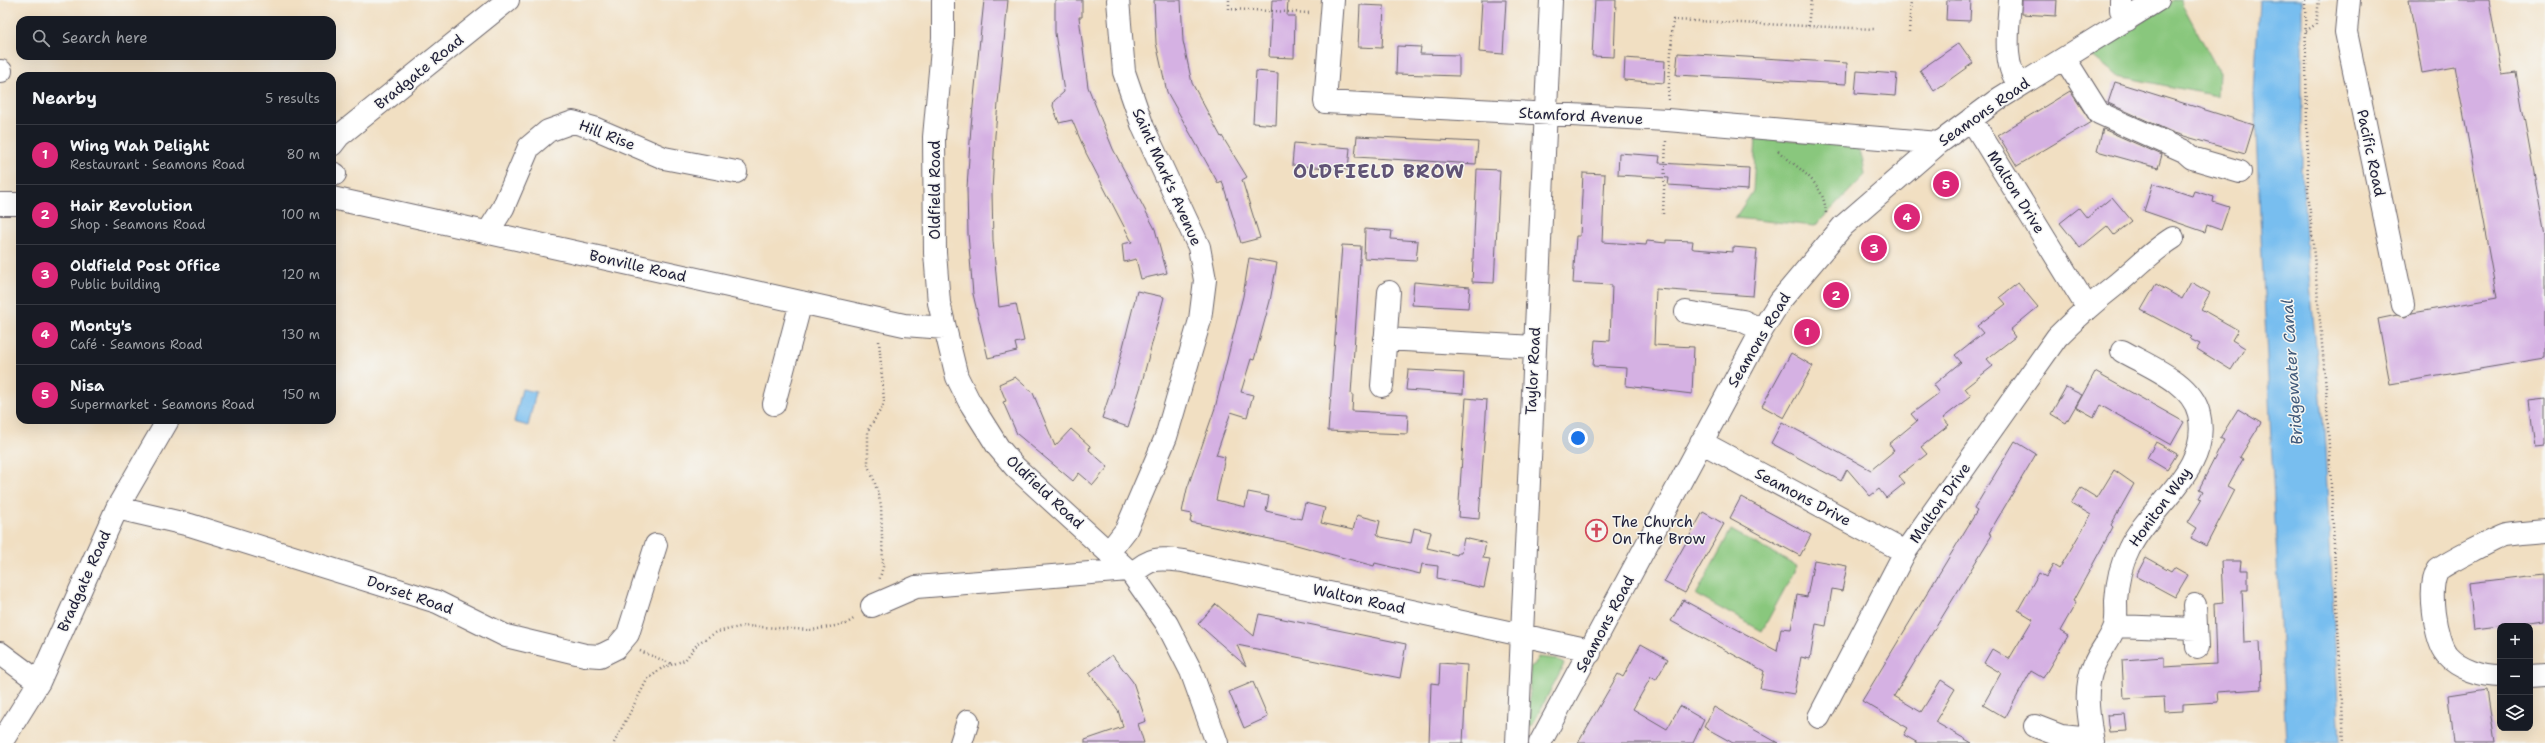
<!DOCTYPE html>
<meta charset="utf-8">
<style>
body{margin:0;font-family:"Shantell Sans",sans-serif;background:#242831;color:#f1f3f6}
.controls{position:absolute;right:12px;bottom:12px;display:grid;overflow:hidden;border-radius:8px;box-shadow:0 4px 16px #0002}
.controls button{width:36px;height:36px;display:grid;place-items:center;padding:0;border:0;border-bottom:1px solid #363941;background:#171b24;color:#f1f3f6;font:20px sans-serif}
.you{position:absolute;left:1578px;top:438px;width:14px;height:14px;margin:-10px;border:3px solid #fff;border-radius:50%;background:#1a73e8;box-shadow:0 0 0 6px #1a73e833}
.badge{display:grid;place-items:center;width:26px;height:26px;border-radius:50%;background:#db2777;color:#fff;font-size:13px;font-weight:700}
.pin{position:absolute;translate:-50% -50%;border:2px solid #fff;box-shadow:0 1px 4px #0006}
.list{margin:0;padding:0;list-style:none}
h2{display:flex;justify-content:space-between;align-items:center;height:52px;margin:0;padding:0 16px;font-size:17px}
h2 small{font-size:13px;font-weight:400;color:#9ea1a6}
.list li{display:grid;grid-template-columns:26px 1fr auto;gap:12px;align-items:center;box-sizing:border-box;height:60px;padding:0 16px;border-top:1px solid #363941}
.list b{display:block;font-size:15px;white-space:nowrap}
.list p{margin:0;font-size:13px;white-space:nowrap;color:#9ea1a6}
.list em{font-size:13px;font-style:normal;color:#9ea1a6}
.icon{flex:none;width:22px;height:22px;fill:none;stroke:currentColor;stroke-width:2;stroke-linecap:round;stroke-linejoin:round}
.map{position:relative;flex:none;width:2545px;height:743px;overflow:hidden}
.search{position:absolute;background:#171b24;box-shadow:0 4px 16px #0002;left:16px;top:16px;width:320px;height:44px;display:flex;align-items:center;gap:10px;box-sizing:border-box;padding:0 14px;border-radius:12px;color:#9ea1a6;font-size:15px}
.panel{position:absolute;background:#171b24;box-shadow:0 4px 16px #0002;left:16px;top:72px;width:320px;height:352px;border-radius:12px}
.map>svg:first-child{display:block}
</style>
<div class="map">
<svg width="2545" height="743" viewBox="0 0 2545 743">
<rect width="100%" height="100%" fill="#f6f6f2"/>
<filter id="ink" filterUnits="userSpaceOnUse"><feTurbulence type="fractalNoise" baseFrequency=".025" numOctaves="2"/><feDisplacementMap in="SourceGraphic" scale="8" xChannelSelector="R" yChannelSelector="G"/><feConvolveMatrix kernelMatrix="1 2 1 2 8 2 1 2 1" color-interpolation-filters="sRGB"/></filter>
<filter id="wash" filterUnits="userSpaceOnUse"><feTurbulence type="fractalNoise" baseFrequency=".012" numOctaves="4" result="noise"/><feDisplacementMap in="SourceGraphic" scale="16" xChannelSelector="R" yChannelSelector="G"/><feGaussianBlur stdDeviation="0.9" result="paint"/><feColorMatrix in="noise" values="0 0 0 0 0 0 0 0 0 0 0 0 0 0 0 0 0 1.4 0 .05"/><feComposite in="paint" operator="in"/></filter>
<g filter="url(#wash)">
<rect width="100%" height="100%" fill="#f1dfc2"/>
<path fill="#89c77d" stroke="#56745c" d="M2174,0H2180L2218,70L2217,96L2118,76L2092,56Z
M1756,137L1851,145C1864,151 1863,163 1865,175L1815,226L1735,218L1753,191Z
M1731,530L1797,566L1762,631L1696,595Z
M1538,657L1557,659L1564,664L1532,726H1529L1530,668L1535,665Z"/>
<path fill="#78beef" stroke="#4d7095" d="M2259,0H2302V170L2307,254L2324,429L2340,743H2286L2254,94Z
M522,389L536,392L528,426L514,422Z"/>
<g id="blocks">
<path fill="#d5b1e3" d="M984,0H1008L995,135L992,192L993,241L999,307L1016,304L1024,341L1015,343L1017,351L988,358L973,294L968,234L967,188L971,126Z
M1055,0H1082V17H1079L1088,87L1113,149L1155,229L1167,273L1141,279L1136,259L1124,262L1122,244L1132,242L1086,153L1072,120L1059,123L1053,106L1054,101L1064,92L1055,33Z
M1154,0H1181L1183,41L1192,83L1221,137L1222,136L1247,177L1242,180L1260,238L1241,243L1222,181L1218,183L1167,92L1156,43Z
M1272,0H1288L1287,16H1295L1294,58L1269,57Z
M1482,0H1506L1503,54L1479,52Z
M1595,0H1616L1614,57L1592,56Z
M1947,0H1971L1970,21L1946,20Z
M2022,0H2057L2056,16L2022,14Z
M2409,0H2489L2502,75L2516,73L2545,234V358L2390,384L2378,319L2397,315L2405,317L2412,313L2497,298L2455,67L2422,73Z
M1360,5L1384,6L1382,48L1358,47Z
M1959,43L1973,63L1934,91L1920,70Z
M1397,46L1421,47L1420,54L1459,55V76L1396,74Z
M1678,53L1847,63L1846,84L1676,75Z
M1625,58L1665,61L1664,83L1624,80Z
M1256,71L1278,73L1276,125L1253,123Z
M1857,71L1897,74L1895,96L1855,93Z
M2115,82L2254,125L2245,154L2174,133L2108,103Z
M2070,91L2091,122L2017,166L1998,135Z
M2103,129L2162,155L2158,168L2097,151Z
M1357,136L1478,142L1476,164L1355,157Z
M1294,143L1350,148L1348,170L1292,165Z
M1619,153L1660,156L1659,163L1749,168L1748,190L1668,185L1669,178L1618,175Z
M1477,169L1500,170L1494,283L1472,282Z
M1583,173L1605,174L1602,242L1646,245L1647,241L1666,243V240L1693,241L1692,248L1694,249L1733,252V247L1757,249L1753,296L1656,289L1654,345L1694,347L1692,394L1626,386L1627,368L1593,366L1595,340L1610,341L1612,285L1573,283L1576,236H1580Z
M2153,183L2192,196L2194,191L2214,197L2213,202L2229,207L2221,230L2207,225L2205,232L2144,211Z
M2112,197L2132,221L2114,235L2107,226L2080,248L2060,223L2079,208L2087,218Z
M1365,229L1392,231L1391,239L1418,241L1416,261L1364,258Z
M1342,245L1361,246L1351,394H1353L1352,411L1408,414L1407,434L1328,431Z
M1249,258L1277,263L1270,301L1254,360L1251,359L1241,392L1253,395L1247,417L1231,412L1216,455L1225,457L1216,500L1245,507L1248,492L1269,496L1266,511L1301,519L1305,503L1325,508L1321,523L1353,530L1357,515L1380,521L1377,534L1381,537L1411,543L1414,528L1431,532L1427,548L1457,555L1458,553H1461L1464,538L1486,543L1483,558L1490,559L1484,588L1437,578L1438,566L1422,564L1420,574L1375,563L1374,566L1289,543L1190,522L1192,514L1182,512L1187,489L1215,408L1243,296Z
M1414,282L1470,287L1468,308L1412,305Z
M2191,282L2210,293L2201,309L2238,330L2232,340L2245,348L2231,370L2197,349L2200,344L2190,339L2192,337L2141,310L2156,284L2182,299Z
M2018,283L2038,307L2010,330L2015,337L1987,359L1993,366L1965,388L1971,396L1943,418L1949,425L1921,447L1927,454L1899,476L1905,483L1886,498L1879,489L1870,496L1847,469L1841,481L1771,443L1782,422L1871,470L1894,451L1889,444L1917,421L1911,414L1939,393L1933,385L1961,362L1955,355L1983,333L1977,326L2006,304L2000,297Z
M1137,291L1164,297L1141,386L1128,427L1102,418L1116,375Z
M1791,353L1813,366L1784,418L1762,406Z
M1408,370L1464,373L1463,394L1406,390Z
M2095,372L2184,422L2171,445L2100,405L2094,417L2076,407Z
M1015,377L1033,393L1055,446L1071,429L1090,446L1089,450L1108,467L1093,485L1079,473L1073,481L1017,434L1003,402L1006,401L999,384Z
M2066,387L2082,395L2066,423L2051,414Z
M1466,398L1487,400L1479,519L1458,517Z
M2545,399V446L2535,447L2529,401Z
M2238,409L2261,423L2240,457L2243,459L2228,486L2235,490L2206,546L2191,538L2197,528L2188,522L2202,499L2199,498L2203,491L2199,489L2224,440L2220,438Z
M2015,441L2036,454L1989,533L1992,535L1894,696L1921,712L1941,680L1955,689L1935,722L1972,743H1918L1904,735L1908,728L1862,701L1977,511L1974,509Z
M2156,442L2177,454L2167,470L2147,458Z
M2114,470L2134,484L2111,525L2113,527L2073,601L2076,603L2060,631L2068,636L2043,678L2031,671L2005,718L1983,705L2001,673L1984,663L1992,649L2009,659L2033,619L2018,610L2039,573L2046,577L2053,565L2059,569L2091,515L2071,503L2081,488L2097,498Z
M1741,497L1811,535L1800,556L1730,518Z
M1703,512L1724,524L1685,593L1664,582Z
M2146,557L2171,571L2174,567L2188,575L2175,597L2136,576Z
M1814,560L1847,566L1842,591L1832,589L1826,626L1816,624L1810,659L1801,657L1794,694L1760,688L1764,671L1671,621L1683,600L1777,651L1781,628L1791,629L1797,595L1807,597Z
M2221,561H2241L2240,570H2248V590H2242L2244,642L2260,641L2262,689L2217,692L2218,702L2183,704V711L2165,712L2164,697L2124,699L2122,660L2164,657V667L2216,664L2214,604L2223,603Z
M2545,574V621L2474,630L2469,583Z
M1216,604L1254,636L1259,614L1406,644L1400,678L1237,645L1246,666L1198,624Z
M1641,644L1668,659L1656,680L1651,677L1633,709L1667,729L1680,706L1704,720L1693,743H1578L1618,674L1623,677Z
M1112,655L1133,682L1146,721L1138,724L1144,743H1085V740L1123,727L1118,710L1089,673Z
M1440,663L1467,665L1463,743H1429L1431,683L1439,684Z
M1253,682L1268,717L1244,728L1229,692Z
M2487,690L2495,743H2453L2448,696Z
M1714,707L1778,743H1733L1704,727Z
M2125,714L2127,731L2109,732L2107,715Z"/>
</g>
</g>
<g filter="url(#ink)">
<use href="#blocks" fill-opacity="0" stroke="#6a646a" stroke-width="1"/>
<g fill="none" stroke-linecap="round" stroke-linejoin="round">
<defs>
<path id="minor" d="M943,0V38L934,137L935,253L939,303L957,377L969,401L998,447L1015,467L1132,574L1167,624L1191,671L1217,743
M1333,0L1325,102L1667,120L1939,143
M2010,0C2009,23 2001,69 2021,85
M2121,0V10L2127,20
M2349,0L2346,32L2403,305
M2065,59L2099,113L2184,151L2192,158L2240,172
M0,71H1
M1971,119L2087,307
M332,145L339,136L508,0
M332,175L335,174
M332,198L904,325L945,328
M0,204H20
M488,232L503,208L529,147L548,131L573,122L594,128L664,158L736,172
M1686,312L1743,321L1762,330
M1385,339L1534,347
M1382,386L1389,292
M774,404L801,302
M1701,442L1905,552
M117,508L190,525L437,602L506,636L585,655L600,656L616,648L628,634L656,545
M1109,552L1126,530L1166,437L1200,320L1205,280L1199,247L1143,127L1124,72L1118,0
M1132,574C1151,557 1158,558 1183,561L1581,648L1590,653
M2195,605L2197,647
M872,606L916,587L1128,570
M2115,626L2196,629
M0,653L39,682
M2500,676C2483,676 2459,669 2447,655C2435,640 2427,586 2438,570C2441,566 2499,536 2505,535C2518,533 2532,532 2545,531
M2530,676L2545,675
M1819,717L1905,552L2057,337C2077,317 2096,300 2118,283C2136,268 2152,251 2173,238
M2035,726L2061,736L2092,739
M1,743L39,682L117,508L168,420
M961,743L968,721
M1517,743L1551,0
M1540,743L1762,330L1780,301L1843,226L1939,143L2000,98L2158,0
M2093,743C2089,718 2083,689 2094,665C2099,652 2111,639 2115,626C2117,618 2116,609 2116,601C2117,583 2120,566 2129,549C2150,505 2212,470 2199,414C2192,382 2148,366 2122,351"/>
</defs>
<use href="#minor" stroke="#6a646a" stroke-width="24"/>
<path stroke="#6a646a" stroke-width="2.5" stroke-dasharray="1 3" stroke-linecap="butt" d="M1229,0V9L1311,13
M2305,0L2308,190L2326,388L2344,743
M1808,26L1811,0
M2306,31L2316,24L2319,0
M1909,32L1911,0
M1668,100L1673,20L1874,29
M1778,151C1800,170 1824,182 1826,213
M1663,214L1666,141
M879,341L884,400L883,406L868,430V466L874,480L881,505L883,567L879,581
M640,651L672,664
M614,743L647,680L662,668L685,660L698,643L717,632L744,626L812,630L846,624L855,618"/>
<use href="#minor" stroke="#fff" stroke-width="22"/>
</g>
</g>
<defs>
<symbol id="church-ring" viewBox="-11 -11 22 22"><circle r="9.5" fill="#f6f6f2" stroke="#d1495b" stroke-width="1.5"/><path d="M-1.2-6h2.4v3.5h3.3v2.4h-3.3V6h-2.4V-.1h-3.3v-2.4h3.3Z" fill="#d1495b"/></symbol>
</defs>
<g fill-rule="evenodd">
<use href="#church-ring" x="1584" y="518" width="25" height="25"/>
</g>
<g text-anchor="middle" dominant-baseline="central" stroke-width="3" stroke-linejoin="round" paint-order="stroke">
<g font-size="15" fill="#22223b" stroke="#f6f6f2">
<text transform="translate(419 72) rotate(-39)">Bradgate Road</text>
<text transform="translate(1984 112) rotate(-35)">Seamons Road</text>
<text transform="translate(1581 116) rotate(3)">Stamford Avenue</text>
<text transform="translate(607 135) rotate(21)">Hill Rise</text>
<text transform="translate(2371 153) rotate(78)">Pacific Road</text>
<text transform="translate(1167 177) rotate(66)">Saint Mark's Avenue</text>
<text transform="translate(935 190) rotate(-90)">Oldfield Road</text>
<text transform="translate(2016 192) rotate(58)">Malton Drive</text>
<text transform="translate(638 266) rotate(13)">Bonville Road</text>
<text transform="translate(1759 340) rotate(-59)">Seamons Road</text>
<text transform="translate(1533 371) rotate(-87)">Taylor Road</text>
<text transform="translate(1045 492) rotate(43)">Oldfield Road</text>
<text transform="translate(1803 497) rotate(28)">Seamons Drive</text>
<text transform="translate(1940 503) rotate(-55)">Malton Drive</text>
<text transform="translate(2160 507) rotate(-54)">Honiton Way</text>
<text transform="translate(84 581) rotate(-66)">Bradgate Road</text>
<text transform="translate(410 595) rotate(19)">Dorset Road</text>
<text transform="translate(1359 599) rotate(12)">Walton Road</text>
<text transform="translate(1605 624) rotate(-62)">Seamons Road</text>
</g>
<g font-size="15" fill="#22223b" stroke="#f6f6f2" text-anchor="start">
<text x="1612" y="522">The Church<tspan x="1612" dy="17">On The Brow</tspan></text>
</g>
<g font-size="16" font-style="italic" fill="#40597a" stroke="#f6f6f2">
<text transform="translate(2292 372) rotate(-94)">Bridgewater Canal</text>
</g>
<g font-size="19" font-weight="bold" letter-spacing="1" fill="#615476" stroke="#f6f6f2">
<text x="1379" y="171">OLDFIELD BROW</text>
</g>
</g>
</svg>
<div class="controls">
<button>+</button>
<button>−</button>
<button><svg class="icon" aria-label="layers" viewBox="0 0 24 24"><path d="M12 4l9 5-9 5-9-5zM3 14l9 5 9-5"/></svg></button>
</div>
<div class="you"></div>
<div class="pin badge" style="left:1807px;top:332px">1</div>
<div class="pin badge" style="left:1836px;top:295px">2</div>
<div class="pin badge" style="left:1874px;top:248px">3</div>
<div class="pin badge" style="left:1907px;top:217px">4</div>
<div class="pin badge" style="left:1946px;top:184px">5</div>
<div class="search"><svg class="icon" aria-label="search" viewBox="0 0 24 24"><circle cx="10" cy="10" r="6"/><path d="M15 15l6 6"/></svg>Search here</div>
<section class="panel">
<h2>Nearby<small>5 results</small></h2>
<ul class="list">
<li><span class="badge">1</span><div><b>Wing Wah Delight</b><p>Restaurant · Seamons Road</p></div><em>80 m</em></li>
<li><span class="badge">2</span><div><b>Hair Revolution</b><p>Shop · Seamons Road</p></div><em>100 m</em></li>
<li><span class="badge">3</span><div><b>Oldfield Post Office</b><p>Public building</p></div><em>120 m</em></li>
<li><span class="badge">4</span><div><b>Monty's</b><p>Café · Seamons Road</p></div><em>130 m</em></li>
<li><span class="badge">5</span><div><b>Nisa</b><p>Supermarket · Seamons Road</p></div><em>150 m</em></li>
</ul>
</section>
</div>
